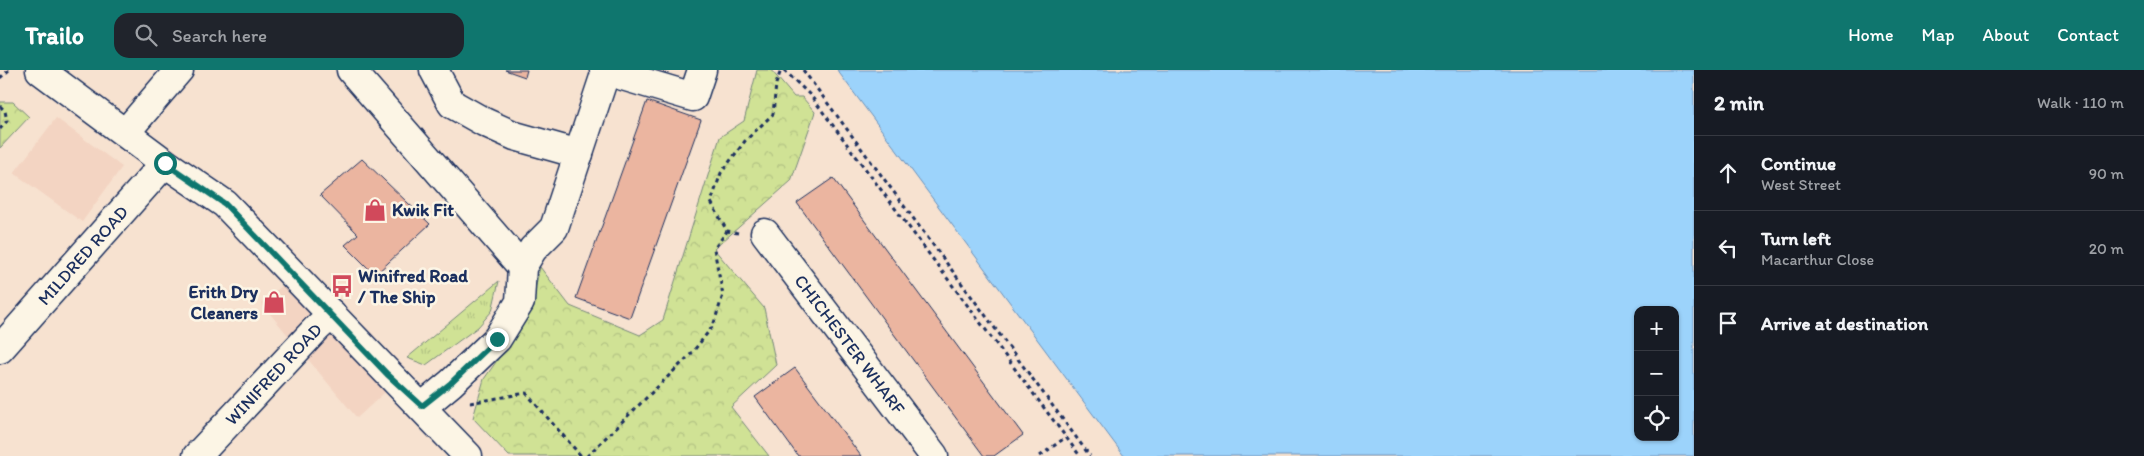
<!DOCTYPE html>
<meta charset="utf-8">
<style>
body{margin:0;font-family:Itim,sans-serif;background:#20242c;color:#f1f3f6}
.controls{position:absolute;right:15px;bottom:15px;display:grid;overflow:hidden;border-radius:10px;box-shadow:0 1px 4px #0004}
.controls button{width:45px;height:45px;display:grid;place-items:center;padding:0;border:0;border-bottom:1px solid #363941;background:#171b24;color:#f1f3f6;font:25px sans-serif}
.stop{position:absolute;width:15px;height:15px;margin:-11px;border:4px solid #0f766e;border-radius:50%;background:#fff}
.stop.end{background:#0f766e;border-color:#fff;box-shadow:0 1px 5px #0008}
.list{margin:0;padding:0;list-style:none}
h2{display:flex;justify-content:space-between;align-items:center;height:65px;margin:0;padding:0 20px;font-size:21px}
h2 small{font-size:16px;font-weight:400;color:#9ea1a6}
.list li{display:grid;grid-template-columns:32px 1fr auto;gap:15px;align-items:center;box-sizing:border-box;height:75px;padding:0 20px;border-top:1px solid #363941}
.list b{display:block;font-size:19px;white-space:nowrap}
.list p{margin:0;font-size:16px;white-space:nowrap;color:#9ea1a6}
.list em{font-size:16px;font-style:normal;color:#9ea1a6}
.icon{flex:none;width:28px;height:28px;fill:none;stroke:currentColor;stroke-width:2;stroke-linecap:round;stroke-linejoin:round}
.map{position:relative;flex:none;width:1694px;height:386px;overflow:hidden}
header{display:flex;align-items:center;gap:30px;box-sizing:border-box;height:70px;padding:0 25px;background:#0f766e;color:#fff}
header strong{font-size:24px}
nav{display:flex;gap:28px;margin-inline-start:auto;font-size:18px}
.search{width:350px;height:45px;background:#20242c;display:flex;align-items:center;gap:12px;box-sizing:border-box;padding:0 18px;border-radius:15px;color:#9ea1a6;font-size:19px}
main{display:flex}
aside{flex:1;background:#171b24}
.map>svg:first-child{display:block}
</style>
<header>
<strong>Trailo</strong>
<div class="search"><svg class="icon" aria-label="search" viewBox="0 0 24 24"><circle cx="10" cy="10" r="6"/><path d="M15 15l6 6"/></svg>Search here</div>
<nav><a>Home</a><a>Map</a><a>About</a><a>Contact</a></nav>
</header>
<main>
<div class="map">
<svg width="1694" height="386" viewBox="0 0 1694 386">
<defs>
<pattern id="grass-tufts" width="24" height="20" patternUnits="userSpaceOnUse" patternTransform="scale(1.25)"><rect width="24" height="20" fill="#d0e295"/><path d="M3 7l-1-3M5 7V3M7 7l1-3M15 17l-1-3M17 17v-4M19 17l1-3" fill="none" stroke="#b2c283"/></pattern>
<pattern id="park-crowns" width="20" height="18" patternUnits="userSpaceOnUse" patternTransform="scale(1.25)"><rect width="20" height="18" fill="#d0e295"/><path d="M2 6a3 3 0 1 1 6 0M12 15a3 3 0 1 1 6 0" fill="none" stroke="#b2c283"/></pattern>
</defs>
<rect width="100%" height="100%" fill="#f7e2d0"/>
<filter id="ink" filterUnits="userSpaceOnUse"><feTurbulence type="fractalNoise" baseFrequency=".02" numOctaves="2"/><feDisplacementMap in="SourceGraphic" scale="10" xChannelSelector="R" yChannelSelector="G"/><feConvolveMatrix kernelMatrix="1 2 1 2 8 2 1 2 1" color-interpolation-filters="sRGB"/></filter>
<g filter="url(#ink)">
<path fill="#f3d4c2" d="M56,48L122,97L82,152L14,103Z
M294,206L395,313L357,348L261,233Z"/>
<path fill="url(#grass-tufts)" stroke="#76887a" d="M499,211L492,241L478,257L426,295L407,288Z"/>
<path fill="url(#park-crowns)" stroke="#76887a" d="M757,0H771L794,27H802L815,42L791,111L714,179L764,238L776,295L731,337L769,386H509L473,348L484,309L529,245L540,197L570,236L640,265L663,250L720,67L744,51Z
M0,32H13L29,47L0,78Z"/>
<path fill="#9cd3fb" stroke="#6891bc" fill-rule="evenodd" d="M837,0H1694V386H1124ZM1638,240H1675V367H1638Z"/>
<path fill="#ebb5a0" stroke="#1b2f5e" d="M505,0H527L525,7Z
M647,31L701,50L630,248L576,228Z
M362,89L430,154L375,205L345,175L358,164L320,125Z
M833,108L1023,365L994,386H984L797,133Z
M795,298L861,386H798L755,327Z"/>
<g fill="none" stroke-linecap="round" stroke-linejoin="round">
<defs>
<g id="minor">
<path d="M40,0L165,93L225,134L468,386"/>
<path d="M351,0L522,197"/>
<path d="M434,0L452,34L484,52L515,66L579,84"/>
<path d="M606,1L693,27L702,0"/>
<path d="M126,62L179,0"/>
<path id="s1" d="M765,163L934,386"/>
<path id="s2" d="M0,279L165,93"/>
<path d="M422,337L451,313L497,269L520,232L522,197L533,179L554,158L606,1L604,0"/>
<path id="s3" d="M197,386L317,258L332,244"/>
</g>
</defs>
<use href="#minor" stroke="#1b2f5e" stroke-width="31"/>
<path stroke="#1b2f5e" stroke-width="3" stroke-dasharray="4 4" stroke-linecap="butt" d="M784,0L811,26L1080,386
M803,0L1090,386
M0,8L9,0
M0,36L5,41L7,51L0,59
M738,163L727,161L711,132L721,103L745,71L773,44L776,14L781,0
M470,333L526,323L581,386
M587,386L691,284L713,256L723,225L714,179L727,161
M1040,386L1066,367"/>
<use href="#minor" stroke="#fcf5e5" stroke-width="28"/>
</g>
</g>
<g fill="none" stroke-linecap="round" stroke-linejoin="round" filter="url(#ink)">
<path stroke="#0f766e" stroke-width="6" d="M165,93L225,134L387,304L422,336L451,313L497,269"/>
</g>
<defs>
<symbol id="shop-bare" viewBox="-9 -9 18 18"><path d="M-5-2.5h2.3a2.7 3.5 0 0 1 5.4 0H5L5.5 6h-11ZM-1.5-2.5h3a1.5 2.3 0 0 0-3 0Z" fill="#d1495b" stroke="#fcf5e5" stroke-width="2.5" paint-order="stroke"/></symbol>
<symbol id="bus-bare" viewBox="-9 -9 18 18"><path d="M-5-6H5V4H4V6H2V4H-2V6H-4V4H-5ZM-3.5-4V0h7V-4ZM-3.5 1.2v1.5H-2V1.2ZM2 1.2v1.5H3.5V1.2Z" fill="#d1495b" stroke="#fcf5e5" stroke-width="2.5" paint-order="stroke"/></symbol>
</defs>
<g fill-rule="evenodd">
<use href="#shop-bare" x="359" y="124" width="32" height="32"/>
<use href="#bus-bare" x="326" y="200" width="32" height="32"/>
<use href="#shop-bare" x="258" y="216" width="32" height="32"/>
</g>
<g text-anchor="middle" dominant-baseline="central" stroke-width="5" stroke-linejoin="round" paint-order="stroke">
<g font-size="18" font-weight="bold" fill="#1b2f5e" stroke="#fcf5e5" text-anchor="start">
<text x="392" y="140">Kwik Fit</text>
<text x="358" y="206">Winifred Road<tspan x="358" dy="21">/ The Ship</tspan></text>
<text x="258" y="222" text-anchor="end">Erith Dry<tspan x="258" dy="21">Cleaners</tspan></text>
</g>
<g font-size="18" fill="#1b2f5e" stroke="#fcf5e5">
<text stroke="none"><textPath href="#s2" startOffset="125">MILDRED ROAD</textPath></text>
<text stroke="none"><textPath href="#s1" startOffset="140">CHICHESTER WHARF</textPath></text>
<text stroke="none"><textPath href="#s3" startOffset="112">WINIFRED ROAD</textPath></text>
</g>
</g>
</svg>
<div class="controls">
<button>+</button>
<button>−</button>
<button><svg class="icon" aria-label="locate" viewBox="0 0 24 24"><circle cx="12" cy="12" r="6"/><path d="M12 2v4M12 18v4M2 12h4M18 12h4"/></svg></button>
</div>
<div class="stop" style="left:165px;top:93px"></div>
<div class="stop end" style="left:497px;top:269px"></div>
</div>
<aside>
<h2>2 min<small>Walk · 110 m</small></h2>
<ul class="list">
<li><svg class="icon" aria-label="ahead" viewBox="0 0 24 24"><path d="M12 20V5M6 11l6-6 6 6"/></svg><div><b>Continue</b><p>West Street</p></div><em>90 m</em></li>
<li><svg class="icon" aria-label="left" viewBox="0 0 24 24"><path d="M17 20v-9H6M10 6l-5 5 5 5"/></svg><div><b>Turn left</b><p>Macarthur Close</p></div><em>20 m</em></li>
<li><svg class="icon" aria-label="arrive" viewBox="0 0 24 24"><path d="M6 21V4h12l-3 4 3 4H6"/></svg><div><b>Arrive at destination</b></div></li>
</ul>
</aside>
</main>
